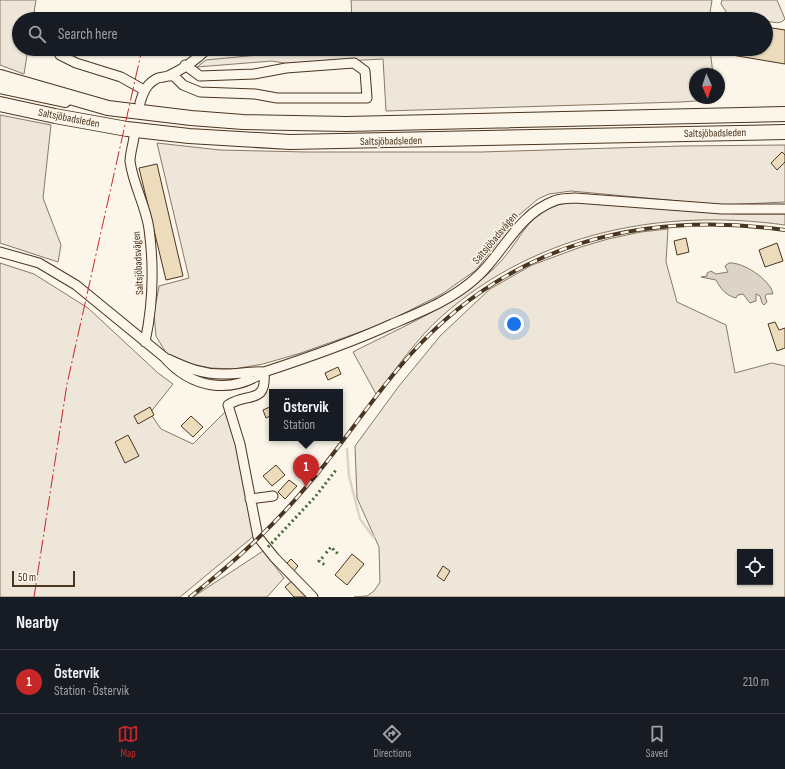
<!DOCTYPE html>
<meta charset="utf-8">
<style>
body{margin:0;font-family:"Sofia Sans Condensed",sans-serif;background:#242831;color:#f1f3f6}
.controls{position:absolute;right:12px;bottom:12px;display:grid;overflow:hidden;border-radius:0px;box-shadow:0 1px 3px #0004}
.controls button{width:36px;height:36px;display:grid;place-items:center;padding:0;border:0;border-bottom:1px solid #363941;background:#171b24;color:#f1f3f6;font:20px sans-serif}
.compass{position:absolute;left:689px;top:68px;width:36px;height:36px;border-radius:50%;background:#171b24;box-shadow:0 1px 3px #0004;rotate:177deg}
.scale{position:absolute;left:12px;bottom:10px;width:63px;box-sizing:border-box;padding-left:4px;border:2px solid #4a3520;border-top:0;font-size:11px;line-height:14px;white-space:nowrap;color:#4a3520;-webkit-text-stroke:3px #fbf6e9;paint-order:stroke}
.you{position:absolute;left:514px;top:324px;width:14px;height:14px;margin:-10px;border:3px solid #fff;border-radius:50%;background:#1a73e8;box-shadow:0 0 0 6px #1a73e833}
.badge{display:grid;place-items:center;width:26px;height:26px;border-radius:50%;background:#c62828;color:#fff;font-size:13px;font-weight:700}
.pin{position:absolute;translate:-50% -33px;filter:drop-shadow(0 1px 2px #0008)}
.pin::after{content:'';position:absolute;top:21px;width:14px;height:12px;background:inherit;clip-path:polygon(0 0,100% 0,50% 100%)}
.popup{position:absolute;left:269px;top:389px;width:74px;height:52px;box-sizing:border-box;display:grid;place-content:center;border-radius:0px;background:#171b24;filter:drop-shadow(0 1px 3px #0005);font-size:13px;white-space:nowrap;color:#9ea1a6}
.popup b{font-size:15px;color:#f1f3f6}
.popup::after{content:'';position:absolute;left:50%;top:100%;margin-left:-8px;border:8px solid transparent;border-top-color:#171b24}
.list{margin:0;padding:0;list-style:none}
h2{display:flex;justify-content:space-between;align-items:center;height:52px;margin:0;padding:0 16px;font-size:17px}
h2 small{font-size:13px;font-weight:400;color:#9ea1a6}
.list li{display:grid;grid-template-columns:26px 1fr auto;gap:12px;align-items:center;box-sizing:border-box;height:64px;padding:0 16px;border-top:1px solid #363941}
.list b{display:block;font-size:15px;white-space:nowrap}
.list p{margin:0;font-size:13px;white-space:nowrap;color:#9ea1a6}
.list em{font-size:13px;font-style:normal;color:#9ea1a6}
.icon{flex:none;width:22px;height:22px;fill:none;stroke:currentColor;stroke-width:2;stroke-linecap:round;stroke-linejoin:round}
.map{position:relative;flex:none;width:785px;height:597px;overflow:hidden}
.search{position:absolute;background:#171b24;box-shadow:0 1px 3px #0004;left:12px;right:12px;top:12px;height:44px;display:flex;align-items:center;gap:10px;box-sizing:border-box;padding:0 14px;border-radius:22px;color:#9ea1a6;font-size:15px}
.sheet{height:116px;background:#171b24}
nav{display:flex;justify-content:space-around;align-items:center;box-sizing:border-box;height:56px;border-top:1px solid #363941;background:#171b24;font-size:11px;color:#9ea1a6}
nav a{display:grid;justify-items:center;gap:2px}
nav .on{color:#c62828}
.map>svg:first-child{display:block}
</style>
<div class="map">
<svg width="785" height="597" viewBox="0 0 785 597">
<rect width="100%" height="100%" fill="#fbf6e9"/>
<path fill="#ede6d9" stroke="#887966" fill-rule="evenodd" d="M0,0H36L33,19H19V49H28L24,74L0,65Z
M351,0H712L709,19H352Z
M722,0H777L785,19C780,25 773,22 766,21V19L727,13L721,4Z
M320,49H710L713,74H695V98H713L712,100L680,102L386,111L383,59L290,64L272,61L197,67L206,60Z
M0,115L51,125L43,198L61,245L58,262L0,243Z
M157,143L220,150L306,152H481L681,146L785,145V202L721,205L571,191L549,194L538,199L519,215L476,270L442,294L385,323L301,353L263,364L234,369L211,368L191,364L166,353L156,336L154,314L159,286L189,278Z
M571,202L737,214H785V225C663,208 537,232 442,316C417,338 397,368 376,394L353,352C401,327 466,301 502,260C526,232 529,209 571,202Z
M668,229L666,262L677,302L726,325L735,373L772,363L785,366V597H354L367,596L374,591L380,582L379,547L357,498L355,446L399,386L441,335L490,289L532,265L581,247L608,239L641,232ZM740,552H770V582H740Z
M0,263L34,274L88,308L158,373L173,384L150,413L161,429L193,444L226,411L233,431L255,535L180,597H0Z
M263,551L284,578L267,597H193Z"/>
<path fill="#dcd4c6" stroke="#887966" d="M729,263C743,262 770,279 773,294H767L765,296L767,302L764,305L762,303L760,296L756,294V301L750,303L743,294L738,295L736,298C725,295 721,289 716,280L701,277L707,276V273L711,271L716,274L728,272L725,266Z"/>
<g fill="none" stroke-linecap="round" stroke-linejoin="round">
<path stroke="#dcd4c6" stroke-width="2.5" d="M347,449L349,476L360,519L374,538"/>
</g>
<path fill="#ecdcbc" stroke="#4a3520" d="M766,27L785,30V64L720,53V49H766Z
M782,152L785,155V162L777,170L771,163Z
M157,164L183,276L166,280L139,168Z
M686,238L689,252L677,255L674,241Z
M777,243L783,261L765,267L759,250Z
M775,322L779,330L785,328V348L777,351L768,324Z
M338,367L341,374L328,380L325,373Z
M272,406V415L266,418L263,410Z
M150,407L154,415L138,424L134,416Z
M191,416L203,427L193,437L181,426Z
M128,435L139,456L125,463L115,442Z
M276,465L285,475L272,486L263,476Z
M289,480L297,486L285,499L278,492Z
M352,554L364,564L347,585L335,575Z
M291,559L298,566L293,572L285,565Z
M443,566L450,571L444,581L437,576Z
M293,580L308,597H294L285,587Z"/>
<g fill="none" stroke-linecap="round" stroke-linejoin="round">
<defs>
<path id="minor" d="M58,49L60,55L76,63L121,77L144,90
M169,76H174L183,85L200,92L255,94L277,98H367L365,71L354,63L286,68L254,74L200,76L185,65
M140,103C143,92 147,83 158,78C162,77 167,77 170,75C183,69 197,59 207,49
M134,137C133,145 130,154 130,161C133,185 146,206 149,229C154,266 153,305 145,342
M0,252L39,263L76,285L164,357C191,388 229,395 264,372C307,358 350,343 392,324C423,311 454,299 479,275C504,251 519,214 554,201C560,198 568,199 575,198L722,209H785
M168,359C187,368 204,375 226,374C239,374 250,371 264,372
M264,372C267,405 248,392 228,405L240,444L258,537L274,557L313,597
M250,499L273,496"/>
<path id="major" d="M0,87L65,101"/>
<path id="highway" d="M0,77L108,108L191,118L243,122L346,124L785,114
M0,104L55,116L127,129L189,136L290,142L785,132"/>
</defs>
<use href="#minor" stroke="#4a3520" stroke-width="11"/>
<use href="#major" stroke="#4a3520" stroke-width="14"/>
<use href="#highway" stroke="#4a3520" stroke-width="16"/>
<use href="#minor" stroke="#fbf6e9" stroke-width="9"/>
<use href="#major" stroke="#fbf6e9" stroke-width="12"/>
<use href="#highway" stroke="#fbf6e9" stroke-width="14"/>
<defs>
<path id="rail" d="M190,597C231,565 272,528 306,487C343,445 372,397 410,355C509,244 641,210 785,230"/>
</defs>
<use href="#rail" stroke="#4a3520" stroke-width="4"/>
<use href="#rail" stroke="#fbf6e9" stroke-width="2.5" stroke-dasharray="8" stroke-linecap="butt"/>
<path stroke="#436837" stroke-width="3" stroke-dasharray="2 3" stroke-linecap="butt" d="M268,547L315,497L336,470
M326,553L331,547L338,554
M323,557L319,561L325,565"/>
<path stroke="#c62828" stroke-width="1" stroke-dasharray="14 3 2 3" stroke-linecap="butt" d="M34,597L67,384L142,49"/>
</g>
<g text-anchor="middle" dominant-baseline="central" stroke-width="3" stroke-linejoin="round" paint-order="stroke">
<g font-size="11" fill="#4a3520" stroke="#fbf6e9">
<text transform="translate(69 118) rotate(11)">Saltsjöbadsleden</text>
<text transform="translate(715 133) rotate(-1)">Saltsjöbadsleden</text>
<text transform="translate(391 141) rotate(-1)">Saltsjöbadsleden</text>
<text transform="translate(495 238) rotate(-50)">Saltsjöbadsvägen</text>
<text transform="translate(138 263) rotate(-93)">Saltsjöbadsvägen</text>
</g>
</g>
</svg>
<div class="controls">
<button><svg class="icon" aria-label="locate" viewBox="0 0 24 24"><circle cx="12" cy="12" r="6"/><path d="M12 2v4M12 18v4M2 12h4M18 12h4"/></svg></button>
</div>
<svg class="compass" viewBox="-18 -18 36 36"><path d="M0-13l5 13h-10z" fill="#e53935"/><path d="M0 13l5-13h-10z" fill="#9ea1a6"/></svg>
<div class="scale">50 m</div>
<div class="you"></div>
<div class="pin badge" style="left:306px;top:487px">1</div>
<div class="popup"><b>Östervik</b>Station</div>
<div class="search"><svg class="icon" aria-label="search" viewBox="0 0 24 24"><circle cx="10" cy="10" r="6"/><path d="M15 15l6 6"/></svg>Search here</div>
</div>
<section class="sheet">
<h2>Nearby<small></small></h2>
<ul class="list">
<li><span class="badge">1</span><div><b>Östervik</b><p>Station · Östervik</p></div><em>210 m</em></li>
</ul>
</section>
<nav>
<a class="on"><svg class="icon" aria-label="map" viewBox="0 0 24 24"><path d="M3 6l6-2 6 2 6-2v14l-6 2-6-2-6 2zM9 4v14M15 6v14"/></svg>Map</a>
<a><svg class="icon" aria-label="directions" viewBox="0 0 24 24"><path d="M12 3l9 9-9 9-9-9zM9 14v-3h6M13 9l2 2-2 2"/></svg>Directions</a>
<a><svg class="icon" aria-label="saved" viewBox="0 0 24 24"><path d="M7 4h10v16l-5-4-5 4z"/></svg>Saved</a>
</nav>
